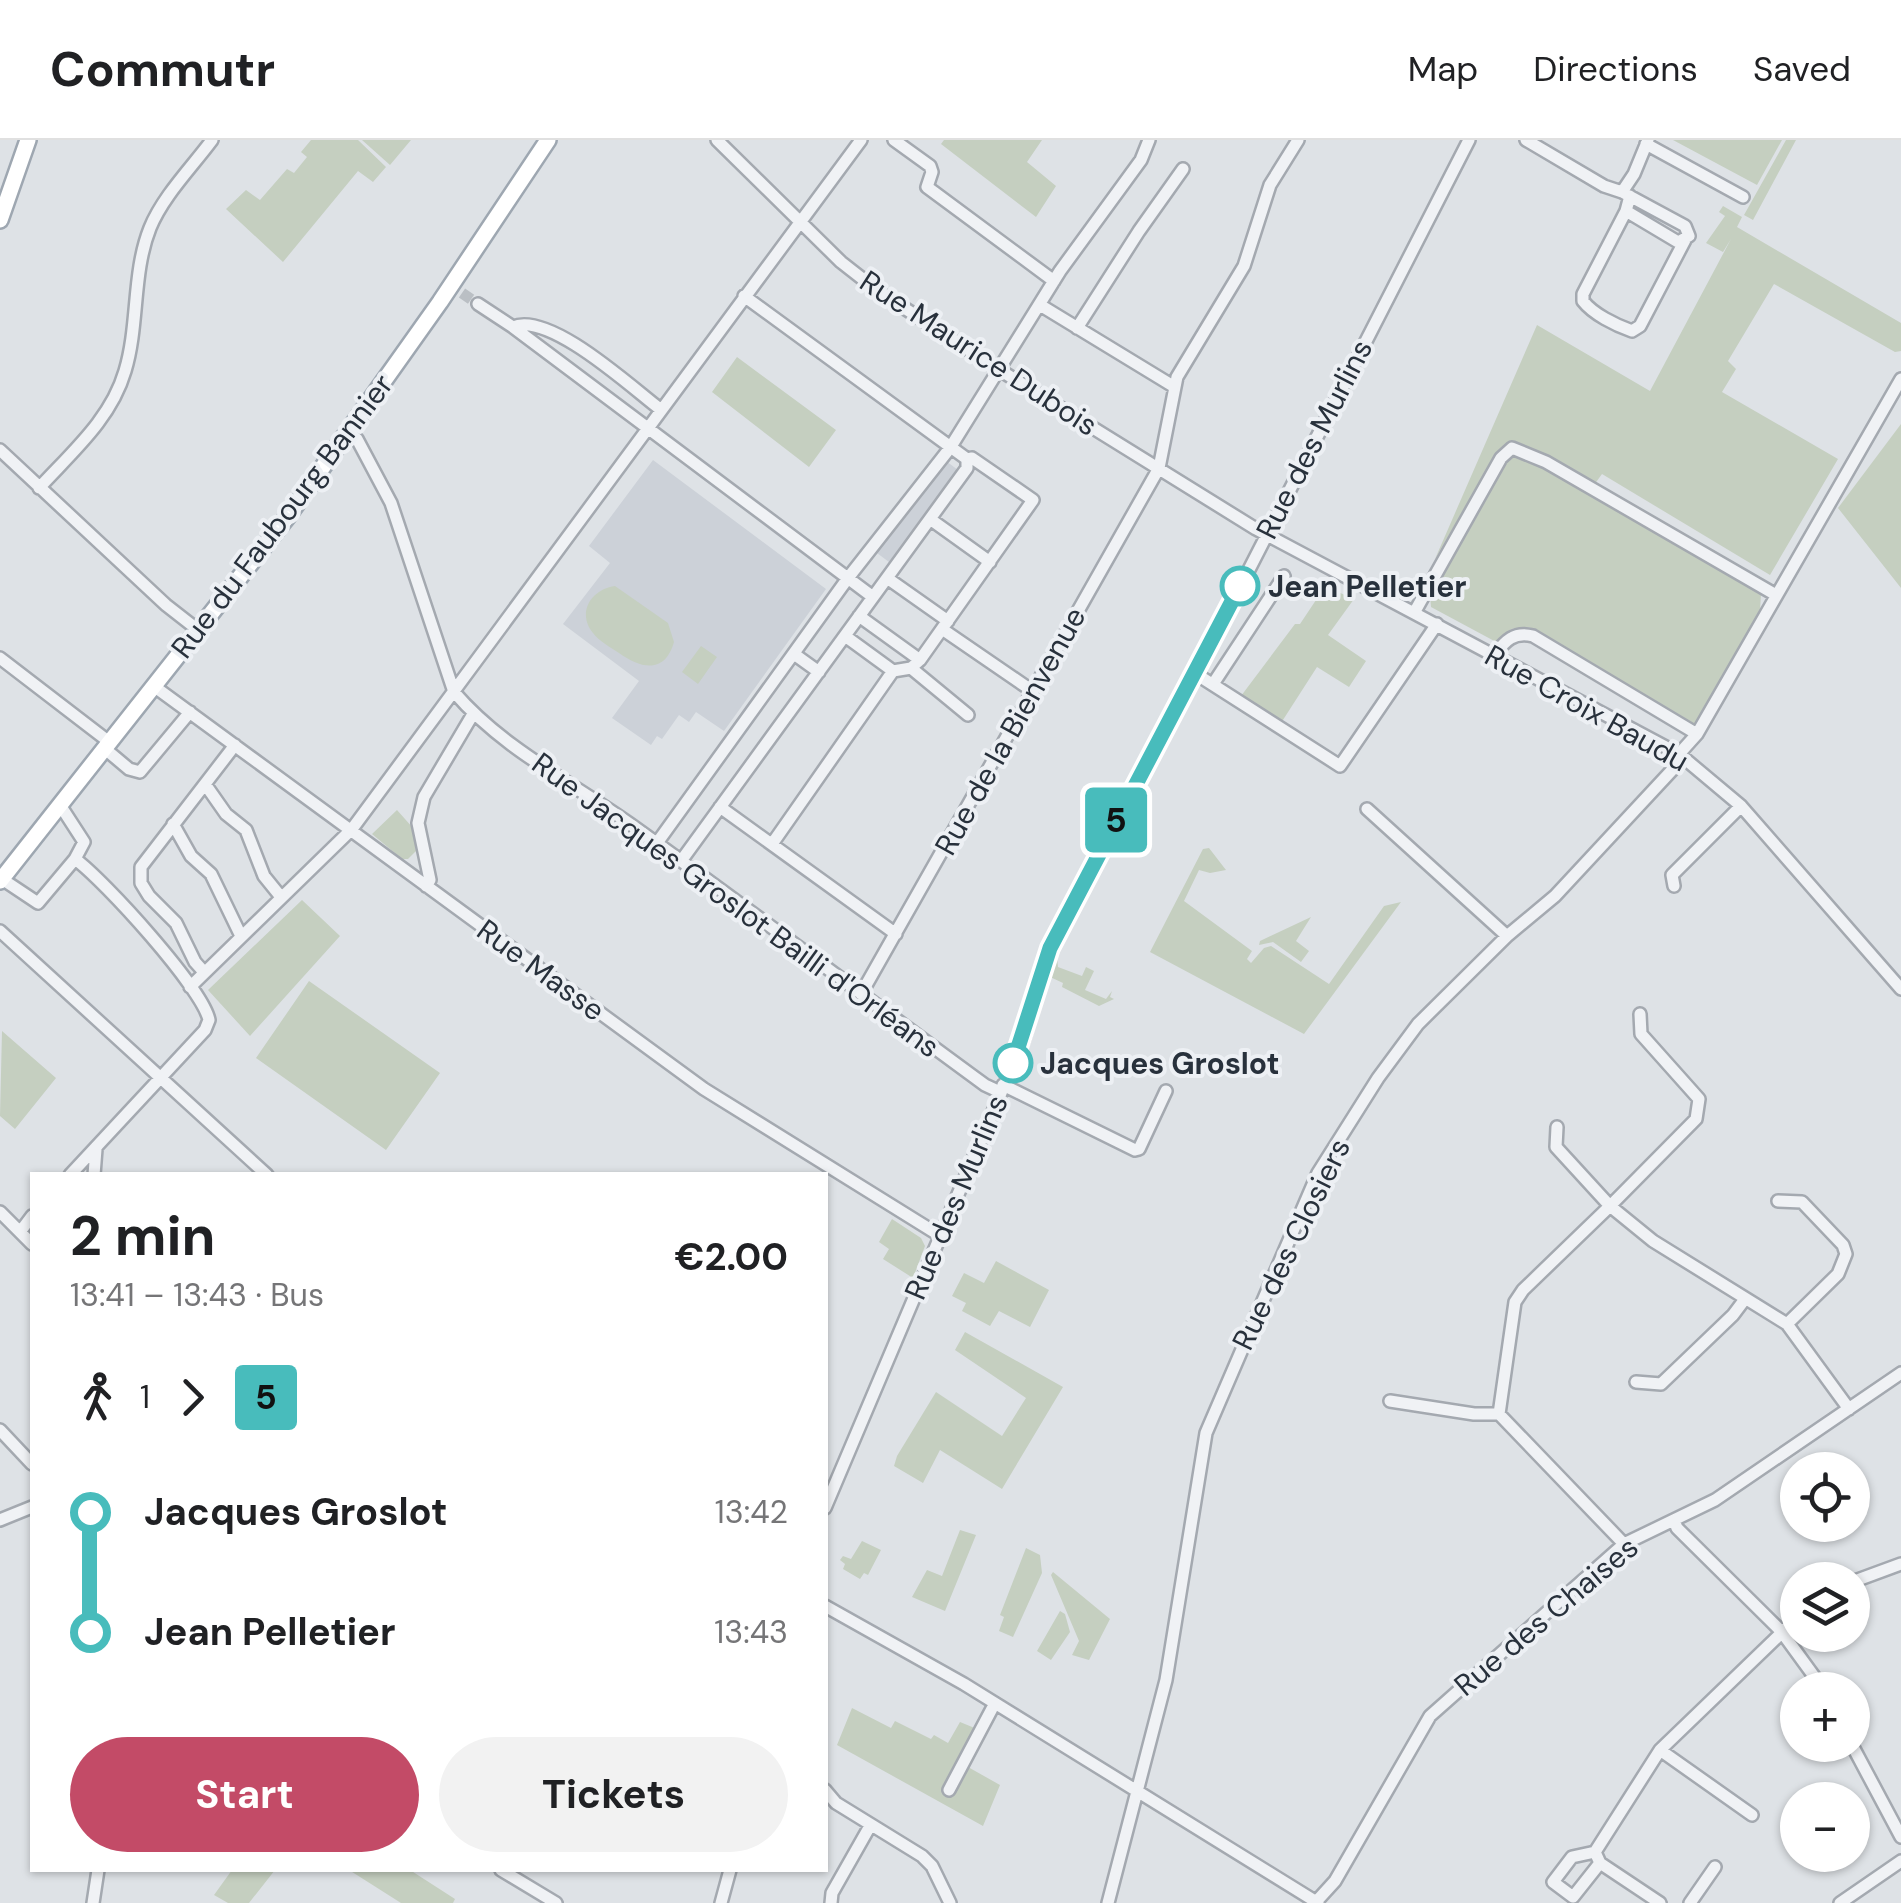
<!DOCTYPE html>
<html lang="en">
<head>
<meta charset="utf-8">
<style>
	:root { --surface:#fff; --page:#f2f2f2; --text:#202124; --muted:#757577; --line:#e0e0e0; --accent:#c34b67 }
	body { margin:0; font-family:"DM Sans",sans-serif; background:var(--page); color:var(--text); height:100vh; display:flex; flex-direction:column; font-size:38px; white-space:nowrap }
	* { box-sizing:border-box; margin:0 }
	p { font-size:32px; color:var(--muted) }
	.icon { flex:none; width:55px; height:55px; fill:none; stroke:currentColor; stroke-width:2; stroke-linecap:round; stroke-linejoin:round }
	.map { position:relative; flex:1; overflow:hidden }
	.drawer { position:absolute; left:30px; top:1032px; width:798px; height:700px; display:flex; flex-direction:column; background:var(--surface); border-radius:0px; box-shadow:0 2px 8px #0004 }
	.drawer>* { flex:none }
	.badge { padding:0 20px; border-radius:8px; font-size:35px; line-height:65px }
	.fabs { position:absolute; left:1780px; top:1312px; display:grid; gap:20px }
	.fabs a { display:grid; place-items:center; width:90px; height:90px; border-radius:50%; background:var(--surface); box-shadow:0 2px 8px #0004; font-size:50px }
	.map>.badge { position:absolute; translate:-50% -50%; box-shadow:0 0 0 5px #fff }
	.legs { display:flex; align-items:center; gap:15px; height:110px; padding:0 40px; font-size:32px }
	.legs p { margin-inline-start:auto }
	.overview { display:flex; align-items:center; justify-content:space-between; height:170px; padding:0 40px }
	h1 { font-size:55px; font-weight:700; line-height:75px }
	.primary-button { display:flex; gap:20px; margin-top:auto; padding:20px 40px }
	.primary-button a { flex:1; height:115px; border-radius:60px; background:var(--accent); color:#fff; font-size:40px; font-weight:700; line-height:115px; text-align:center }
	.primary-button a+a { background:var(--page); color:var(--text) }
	ul { padding:0 40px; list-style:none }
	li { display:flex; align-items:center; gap:35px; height:120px; font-size:38px }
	li i { display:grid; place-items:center; width:15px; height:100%; margin:0 12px; background:currentColor }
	li i::after { content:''; width:25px; height:25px; margin:-12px; border:8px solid; border-radius:50%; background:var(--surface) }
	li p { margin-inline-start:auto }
	li:first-child i { background:linear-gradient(#0000 50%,currentColor 0) }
	li:last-child i { background:linear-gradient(currentColor 50%,#0000 0) }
	header { display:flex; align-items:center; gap:60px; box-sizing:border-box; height:140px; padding:0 50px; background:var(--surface); border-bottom:2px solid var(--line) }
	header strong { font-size:48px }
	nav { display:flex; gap:55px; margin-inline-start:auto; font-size:35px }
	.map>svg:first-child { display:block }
	.built { fill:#ccd1d8 }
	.green { fill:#c5cfc0 }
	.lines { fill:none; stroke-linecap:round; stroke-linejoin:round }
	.minor-tunnel { stroke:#babfc4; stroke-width:11; stroke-dasharray:11 5.5; stroke-linecap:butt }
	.minor-casing { stroke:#a4a9b0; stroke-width:16 }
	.major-casing { stroke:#9ea7b1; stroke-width:20 }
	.minor { stroke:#f0f2f5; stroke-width:11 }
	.major { stroke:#fff; stroke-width:15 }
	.line-1-casing { stroke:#fff; stroke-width:22 }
	.line-1 { stroke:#48bcbc; stroke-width:15 }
	.stop-1-dot { fill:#fff; stroke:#48bcbc; stroke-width:5 }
	.labels { text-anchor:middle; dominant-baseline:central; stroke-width:8; stroke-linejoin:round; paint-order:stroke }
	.street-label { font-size:30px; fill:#28313c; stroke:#edf0f4 }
	.stop-label { font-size:30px; font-weight:bold; fill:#28313c; stroke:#edf0f4; text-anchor:start }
</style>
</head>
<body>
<header>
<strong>Commutr</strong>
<nav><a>Map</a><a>Directions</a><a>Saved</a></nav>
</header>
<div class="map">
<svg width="1901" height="1763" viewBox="0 0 1901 1763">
	<rect width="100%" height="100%" fill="#dee2e6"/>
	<path class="built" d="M653 320 826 449 724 591 696 572 689 582 679 575 662 599 657 596 651 605 612 578 639 541 563 484 610 423 589 406Z
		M946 321 958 330 889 422 877 413Z"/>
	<path class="green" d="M311 0H358L386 27 373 42 358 31 283 122 226 69 246 50 260 60 287 29 294 33 307 17 301 12Z
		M362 0H411L390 25Z
		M944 0H1042L1027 22 1056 46 1036 77 941 4Z
		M1673 0H1782L1757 45Z
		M1786 0H1796L1753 80 1744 75Z
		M1723 66 1742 77 1737 87 1901 183V211L1895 212 1774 144 1728 221 1736 229 1722 252 1838 319 1770 435 1602 334 1594 345 1524 305H1505L1487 329 1435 419 1537 185 1650 251 1731 99 1723 112 1706 103 1725 76 1719 72Z
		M737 217 836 290 809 327 712 252Z
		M1901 284V448L1838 368Z
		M1519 314 1761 454 1760 470 1693 588 1529 487 1511 489 1498 503 1431 467 1430 455 1504 323 1508 318Z
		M615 446 668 483 674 502C665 534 641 529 619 513 610 507 599 501 593 493 576 472 592 449 615 446Z
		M1329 448 1354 459 1328 495 1366 521 1349 547 1317 527 1281 583 1241 556 1295 484H1300L1322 451Z
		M701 506 717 517 698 544 682 532Z
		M397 670 413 688 416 711 408 719H402L372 694Z
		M1209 708 1226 730 1210 733 1199 730 1184 761 1252 811 1247 819 1251 823 1264 808 1271 806 1329 844 1384 766 1401 762 1304 894 1150 812 1203 709Z
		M302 760 340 796 250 896 208 850Z
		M1311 777 1296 801 1309 811 1301 822 1273 802 1259 805 1260 801Z
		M1057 817 1058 827 1082 836 1086 827 1094 831 1085 850 1106 859 1112 851 1110 857 1114 859 1099 866 1062 847 1063 843 1048 836Z
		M309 841 440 933 386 1010 256 918Z
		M2 891 56 938 15 989 0 976Z
		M892 1079 921 1098 925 1106 913 1138 883 1119 889 1109 879 1102Z
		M996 1121 1049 1150 1030 1187 999 1171 990 1186 962 1171 966 1163 952 1156 964 1133 984 1143Z
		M965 1192 1063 1247 1002 1349 940 1310 923 1343 894 1326 897 1316 936 1252 1002 1296 1026 1258 955 1210Z
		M960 1390 976 1395 945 1471 912 1457 927 1430 942 1436Z
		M862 1401 881 1410 868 1435 864 1433 860 1439 843 1429 845 1424 840 1420 843 1416 851 1419Z
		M1026 1408 1040 1415 1042 1433 1013 1497 999 1491 1004 1477 1000 1475Z
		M1053 1432 1110 1479 1089 1520 1072 1515 1079 1501 1051 1435Z
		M1060 1471 1065 1474 1070 1492 1051 1520 1037 1511Z
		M852 1568 891 1588 895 1581 931 1599 934 1595 948 1603 960 1582 977 1589 979 1601 968 1627 1000 1645 983 1686 837 1605Z
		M232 1730H275L249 1763H228L214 1755Z
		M349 1730H410L455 1759 453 1763H401Z"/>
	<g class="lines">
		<path class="minor-tunnel" d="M462 153 478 164"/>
		<g class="minor-casing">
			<path id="minor" d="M717 0 841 122 878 151 998 229 1256 389 1679 614 1741 666 1901 849
				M894 0 930 26 932 32 927 47 1054 141
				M1526 0 1604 46 1622 52 1634 34 1648 0
				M1646 4 1743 57
				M1622 52 1685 86 1689 96 1678 102 1626 71 1630 56
				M1626 71 1583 154V161C1593 174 1615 185 1632 191L1640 186 1685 100
				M744 156 967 319 972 318 1033 360 920 520 911 528 893 531 772 704
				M478 164 513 187 873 457
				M1040 165 1173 246
				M513 187C549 171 631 247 660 269
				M1077 188 1139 91 1183 29
				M348 292 357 299 391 363 454 552C502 608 571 642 630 684 749 769 866 858 985 945L1000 952
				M0 310 166 465 198 490
				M39 348C72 312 111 279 125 231 139 185 132 133 150 88 163 56 192 27 212 0
				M930 379 990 422
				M887 438 948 481
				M1414 473 1501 318 1512 308 1546 322 1776 455
				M859 476 920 520
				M942 489 1031 550
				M845 496 893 531
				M794 514 819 532
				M1494 515C1505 501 1514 491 1533 496L1697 594
				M0 518 108 601
				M911 528 968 575
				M1193 532 1340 626 1437 484
				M1213 544 1284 436
				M155 547 704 949 939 1095
				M104 608 129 629 140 632 190 572
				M205 644 226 674 246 690 264 736 281 757
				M720 667 896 794
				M1367 669 1507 796
				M173 684 191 716 211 734 241 796
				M657 703 848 438 950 308 1060 131 1141 20 1149 0
				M681 721 967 328V319
				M2 739 38 763 75 719 84 702 60 665
				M426 746 430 740 418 683 424 657 473 574
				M1674 746 1672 735 1741 666
				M0 791 267 1035
				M204 832 195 822 176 783 149 756 141 743V727L235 605
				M190 847 352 689 861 0
				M861 854 1159 328 1177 237 1244 126 1270 45 1298 0
				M1003 945 1135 1010 1139 1009 1166 951
				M1557 987 1556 1007 1610 1066 1696 979 1699 959 1641 894 1640 874
				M70 1035 205 890 209 880C203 849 104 740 75 719
				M94 1035 96 1009
				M1778 1061 1802 1062 1843 1105 1846 1114 1838 1134 1787 1184
				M0 1072 32 1104
				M20 1092 32 1076
				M1636 1242 1661 1244 1733 1175 1745 1159
				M1390 1261 1474 1274H1499
				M0 1290 32 1324
				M825 1368 1023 901 1050 808 1234 459 1469 0
				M0 1380 32 1367
				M1674 1380 1677 1388 1781 1491 1824 1550
				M1624 1404 1499 1274 1515 1162 1523 1150 1610 1066 1653 1101 1787 1184 1849 1269
				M1852 1442 1901 1424
				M825 1466 964 1544 1318 1763
				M1852 1605 1901 1697
				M1660 1610 1752 1675
				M825 1650 836 1663 922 1716 932 1726 950 1763
				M949 1650 995 1563
				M1595 1712 1572 1717 1553 1742 1573 1757 1600 1723
				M1600 1723 1595 1712 1660 1610 1798 1477
				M1600 1723 1660 1763
				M501 1730 556 1763
				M93 1763 98 1730
				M721 1763 730 1730
				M831 1763 832 1753 870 1686
				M1108 1763 1166 1540 1206 1293 1318 1033 1378 938 1418 884 1507 796 1555 756 1674 628 1679 614 1697 594 1901 239
				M1315 1763 1335 1741 1430 1576 1624 1404 1715 1360 1901 1233
				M1690 1763 1715 1727
				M1840 1763 1901 1721"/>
		</g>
		<g class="major-casing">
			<path id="major" d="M0 80 28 0
				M0 741 288 376 440 162 548 0"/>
		</g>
		<use href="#minor" class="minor"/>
		<use href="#major" class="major"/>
	</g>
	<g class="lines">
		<g class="line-1-casing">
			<path id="line-1" d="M1013 923 1050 808 1240 446"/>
		</g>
		<use href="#line-1" class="line-1"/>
	</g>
	<g class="stop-1-dot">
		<circle cx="1240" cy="446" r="18"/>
		<circle cx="1013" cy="923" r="18"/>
	</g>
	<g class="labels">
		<g class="street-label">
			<text transform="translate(979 213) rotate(33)">Rue Maurice Dubois</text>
			<text transform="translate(1314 299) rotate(-63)">Rue des Murlins</text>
			<text transform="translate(282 376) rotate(-53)">Rue du Faubourg Bannier</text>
			<text transform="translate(1587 568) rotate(29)">Rue Croix Baudu</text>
			<text transform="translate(1010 591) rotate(-61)">Rue de la Bienvenue</text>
			<text transform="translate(736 765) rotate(36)">Rue Jacques Groslot Bailli d'Orléans</text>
			<text transform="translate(541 830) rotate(36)">Rue Masse</text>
			<text transform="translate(956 1057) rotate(-67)">Rue des Murlins</text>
			<text transform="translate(1291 1104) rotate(-64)">Rue des Closiers</text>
			<text transform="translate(1546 1476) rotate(-40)">Rue des Chaises</text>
		</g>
		<g class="stop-label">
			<text x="1268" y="446">Jean Pelletier</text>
			<text x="1040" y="923">Jacques Groslot</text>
		</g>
	</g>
</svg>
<div class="fabs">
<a><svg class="icon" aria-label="locate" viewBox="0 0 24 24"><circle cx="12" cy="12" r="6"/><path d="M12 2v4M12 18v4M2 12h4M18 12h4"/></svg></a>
<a><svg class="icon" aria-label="layers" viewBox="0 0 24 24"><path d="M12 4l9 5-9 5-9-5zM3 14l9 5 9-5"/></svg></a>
<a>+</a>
<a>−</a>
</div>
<b class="badge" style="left:1116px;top:680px;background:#48bcbc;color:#111">5</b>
<section class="drawer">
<div class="overview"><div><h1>2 min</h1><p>13:41 – 13:43 · Bus</p></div><b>€2.00</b></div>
<div class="legs"><svg class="icon" aria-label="walk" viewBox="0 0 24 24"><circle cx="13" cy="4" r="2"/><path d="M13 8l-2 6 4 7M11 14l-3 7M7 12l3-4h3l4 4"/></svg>1<svg class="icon" aria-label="forward" viewBox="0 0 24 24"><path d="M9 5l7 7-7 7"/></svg><b class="badge" style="background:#48bcbc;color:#111">5</b></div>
<ul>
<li><i style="color:#48bcbc"></i><b>Jacques Groslot</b><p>13:42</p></li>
<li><i style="color:#48bcbc"></i><b>Jean Pelletier</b><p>13:43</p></li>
</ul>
<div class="primary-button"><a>Start</a><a>Tickets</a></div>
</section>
</div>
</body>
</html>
